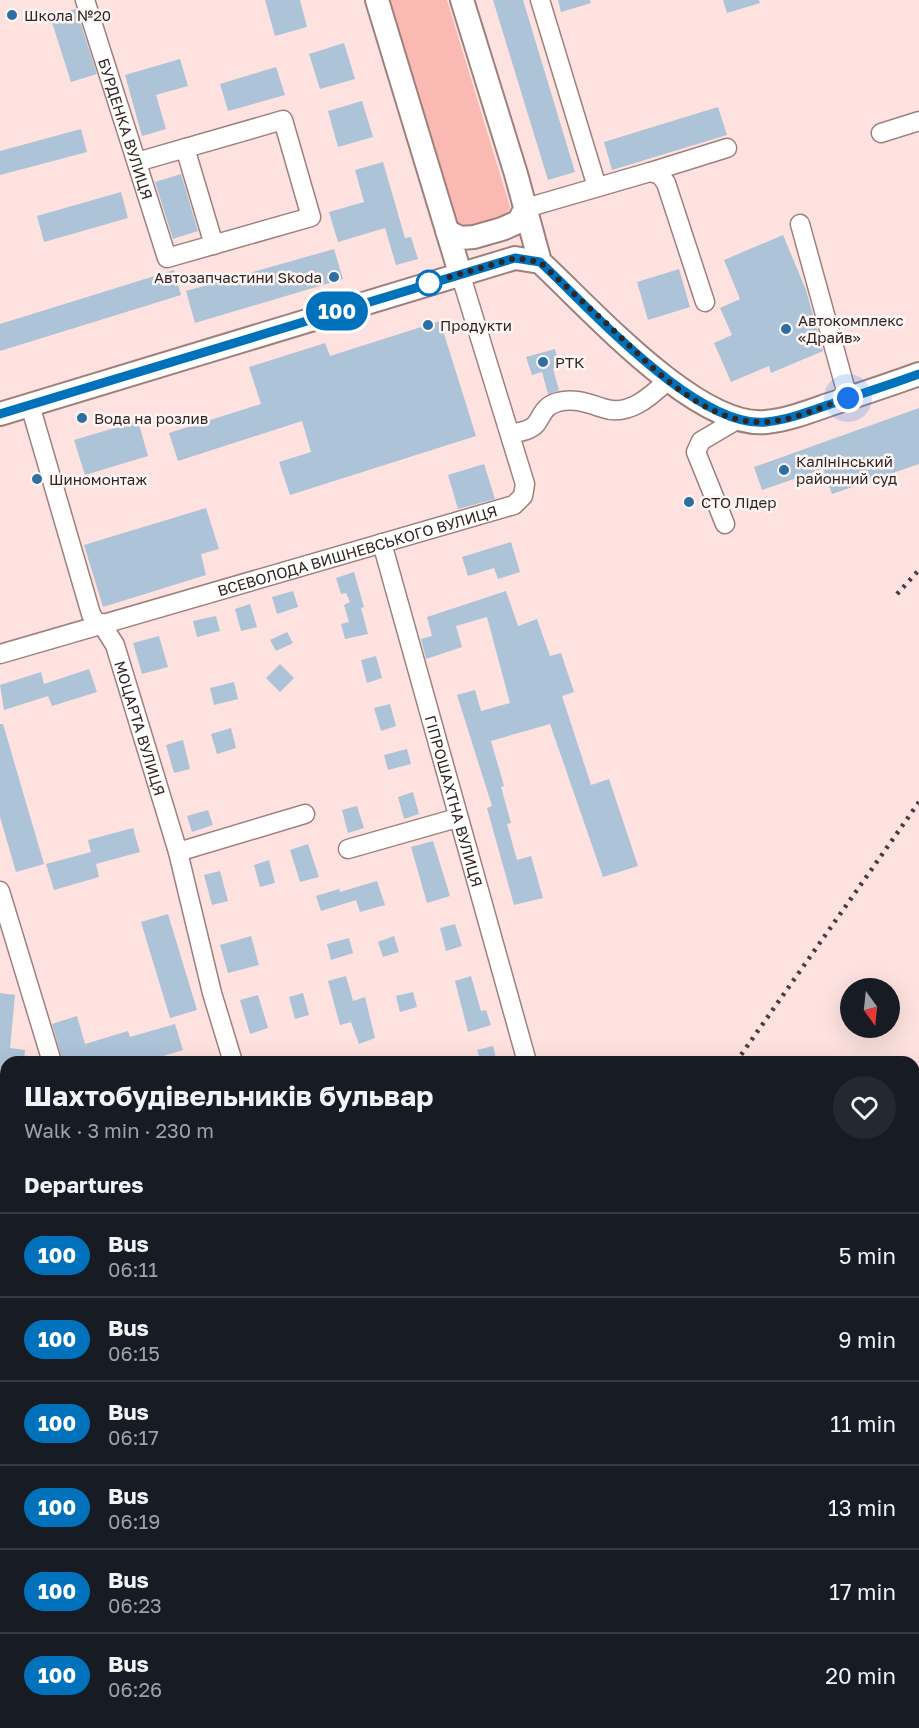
<!DOCTYPE html>
<html lang="en">
<head>
<meta charset="utf-8">
<style>
	:root { --surface:#171b24; --page:#242831; --text:#f1f3f6; --muted:#9ea1a6; --line:#363941 }
	body { margin:0; font-family:"Golos Text",sans-serif; background:var(--page); color:var(--text); height:100vh; display:flex; flex-direction:column; font-size:22px; white-space:nowrap }
	* { box-sizing:border-box; margin:0 }
	p { font-size:20px; color:var(--muted) }
	.icon { flex:none; width:33px; height:33px; fill:none; stroke:currentColor; stroke-width:2; stroke-linecap:round; stroke-linejoin:round }
	.map { position:relative; flex:1; overflow:hidden }
	.details { position:absolute; left:0px; top:1056px; width:920px; height:672px; display:flex; flex-direction:column; background:var(--surface); border-radius:18px 18px 0 0; box-shadow:0 6px 24px #0002 }
	.details>* { flex:none }
	.badge { padding:0 12px; border-radius:20px; font-size:21px; line-height:39px }
	.needle { width:39px; rotate:165deg }
	.controls { position:absolute; left:840px; top:978px; display:grid; gap:12px }
	.controls a { display:grid; place-items:center; width:60px; height:60px; border-radius:50%; background:var(--surface); box-shadow:0 6px 24px #0002; font-size:30px }
	.you { position:absolute; width:30px; height:30px; margin:-15px; border:4px solid #fff; border-radius:50%; background:#1a73e8; box-shadow:0 0 0 9px #1a73e833 }
	.map>.badge { position:absolute; translate:-50% -50%; box-shadow:0 0 0 3px #fff }
	h2 { padding:0 24px; font-size:22px; line-height:54px }
	.round { display:grid; place-items:center; flex:none; width:63px; height:63px; border-radius:32px; background:var(--page) }
	.summary { display:flex; align-items:center; justify-content:space-between; height:102px; padding:0 24px }
	h1 { font-size:28px; font-weight:700; line-height:45px }
	ul { padding:0; list-style:none }
	li { display:flex; align-items:center; gap:18px; height:84px; padding:0 24px; border-top:2px solid var(--line) }
	li div { flex:1 }
	li b { display:block; font-size:22px }
	li em { font-style:normal }
	li .badge { min-width:66px; font-weight:700; text-align:center }
	.map>svg:first-child { display:block }
	.green { fill:#fbb9b3 }
	.building { fill:#adc3d8 }
	.lines { fill:none; stroke-linecap:round; stroke-linejoin:round }
	.minor-casing { stroke:#9e807d; stroke-width:21 }
	.major-casing { stroke:#9e807d; stroke-width:26 }
	.minor { stroke:#fff; stroke-width:18 }
	.major { stroke:#fff; stroke-width:22 }
	.rail { stroke:#493c3a; stroke-width:4.5; stroke-dasharray:3 6; stroke-linecap:butt }
	.line-casing { stroke:#fff; stroke-width:14 }
	.line { stroke:#0072bc; stroke-width:9 }
	.walk { stroke:#322625; stroke-width:6; stroke-dasharray:0 10.8 }
	.poi-dot { fill:#2f6ea5; stroke:#fcf5f4; stroke-width:2 }
	.stop-dot { fill:#fff; stroke:#0072bc; stroke-width:3 }
	.labels { text-anchor:middle; dominant-baseline:central; stroke-width:5; stroke-linejoin:round; paint-order:stroke }
	.poi-label { font-size:15px; fill:#322625; stroke:#fcf5f4; text-anchor:start }
	.street-label { font-size:15px; fill:#322625; stroke:#fcf5f4 }
</style>
</head>
<body>
<div class="map">
<svg width="919" height="1728" viewBox="0 0 919 1728">
	<rect width="100%" height="100%" fill="#fde2df"/>
	<path class="green" d="M388 0H447L510 207C506 223 476 230 461 227L456 221Z"/>
	<path class="building" d="M265 0H300L307 27 275 36Z
		M493 0H523L575 172 548 180Z
		M558 0H590L591 3 561 12Z
		M723 0H759L760 3 727 13Z
		M76 9 97 74 71 82 50 16Z
		M344 43 355 79 320 89 309 54Z
		M180 59 188 86 156 95 166 129 142 136 125 75Z
		M276 67 285 95 228 111 220 84Z
		M362 101 373 137 338 147 328 111Z
		M718 107 727 135 612 170 604 142Z
		M81 129 87 152 0 175V151Z
		M383 162 405 238 411 237 418 259 396 265 385 228 338 242 329 212 364 202 355 170Z
		M181 174 198 231 173 239 155 182Z
		M121 192 128 218 44 242 37 216Z
		M783 235 806 290 823 351 771 373 769 366 731 382 714 343 732 335 720 308 740 299 724 260Z
		M334 249 343 279 195 323 186 291Z
		M679 269 690 307 648 320 637 282Z
		M174 270 181 295 0 351V324Z
		M440 321 476 436 290 495 279 462 311 452 302 421 178 461 169 433 261 404 249 367 325 343 330 356Z
		M555 349 560 367 553 369 559 390 548 394 542 372 532 375 526 357Z
		M919 408V464L832 494 823 469 762 490 754 467Z
		M138 421 148 456 85 475 74 440Z
		M484 464 495 499 458 509 448 475Z
		M206 508 219 549 201 554 206 575 103 607 84 545Z
		M511 542 520 572 498 579 494 568 468 576 462 557Z
		M354 572 364 607 361 608 368 634 345 639 341 624 349 622 344 605 350 602 346 593 341 594 336 578Z
		M293 591 298 607 277 614 272 597Z
		M506 591 518 626 537 619 550 656 561 653 574 692 562 696 591 785 609 779 638 866 603 877 550 724 491 741 504 786 501 787 511 823 507 824 517 860 531 856 543 898 514 905 487 808 492 806 457 695 475 690 481 711 510 703 487 617 456 626 462 647 426 659 421 639 432 636 427 617Z
		M250 604 257 627 241 631 235 609Z
		M216 616 220 631 197 637 193 621Z
		M287 632 293 643 276 651 270 640Z
		M159 636 168 667 142 674 133 643Z
		M376 656 382 678 367 683 361 660Z
		M280 664 294 678 280 692 266 678Z
		M89 669 97 692 52 706 48 696 4 710 0 685 41 672 44 684Z
		M234 682 238 699 214 705 210 688Z
		M390 704 396 726 381 731 374 708Z
		M0 724H3L44 864 16 872 0 817Z
		M231 728 236 748 217 754 211 734Z
		M183 740 190 769 174 773 166 745Z
		M407 749 411 764 388 770 384 755Z
		M413 792 419 814 404 819 398 797Z
		M357 806 364 828 348 833 342 810Z
		M208 810 213 825 192 832 187 816Z
		M133 828 140 852 96 864 99 877 54 890 46 864 91 852 88 840Z
		M433 841 450 896 427 903 411 847Z
		M308 844 319 877 300 882 290 850Z
		M269 860 275 883 260 887 254 865Z
		M220 871 228 901 212 905 204 875Z
		M377 881 385 905 360 912 356 900 321 911 316 896 339 889 340 892Z
		M168 914 197 1010 170 1018 141 922Z
		M455 924 462 946 446 951 440 928Z
		M251 936 259 965 228 973 220 945Z
		M394 936 399 952 383 957 378 942Z
		M349 938 353 953 331 960 327 944Z
		M346 976 353 1001 365 997 375 1038 359 1044 351 1022 340 1025 328 981Z
		M471 976 481 1011 486 1010 491 1025 468 1032 455 981Z
		M413 992 417 1007 400 1012 396 996Z
		M0 993 15 995 10 1048 25 1050 24 1062H6V1068H0Z
		M303 993 309 1015 295 1019 289 997Z
		M258 995 268 1028 250 1034 240 1000Z
		M77 1016 85 1044 128 1031 130 1037 175 1024 183 1050 144 1062H137L135 1056 115 1062H63L52 1024Z
		M493 1046 497 1062H481L477 1050Z"/>
	<g class="lines">
		<g class="minor-casing">
			<g id="minor">
				<path id="s1" d="M85 0 167 258 311 217 283 120 137 162"/>
				<path d="M540 0 597 187"/>
				<path d="M881 133 919 121"/>
				<path d="M185 148 214 245"/>
				<path d="M650 172 727 148"/>
				<path d="M526 208 650 172 660 175 666 183 705 302"/>
				<path d="M800 224 848 398"/>
				<path id="s2" d="M30 405 91 614 95 621 101 623 115 645 178 852 212 993 233 1062"/>
				<path d="M510 434C519 432 530 431 536 424 543 414 544 406 558 402 575 398 587 403 603 408 628 417 650 397 667 381"/>
				<path d="M725 524 696 452 701 441 735 421"/>
				<path id="s3" d="M382 543 527 1062"/>
				<path id="s4" d="M0 654 514 505 523 496 525 484 460 273"/>
				<path d="M348 849 457 818"/>
				<path d="M178 852 305 814"/>
				<path d="M0 891 52 1062"/>
				<path d="M0 1180 6 1200"/>
				<path d="M0 1250 6 1248"/>
				<path d="M0 1558 6 1556"/>
				<path d="M355 1722 356 1728"/>
				<path d="M499 1722 501 1728"/>
				<path d="M873 1722 876 1728"/>
				<path d="M662 1728 664 1722"/>
			</g>
		</g>
		<g class="major-casing">
			<path id="major" d="M377 0 460 273
				M462 0 516 174 540 262
				M447 231 460 238 474 237 502 229 518 222 526 208
				M0 414 515 258 540 262C590 308 697 429 766 422 787 420 808 412 828 405 858 395 889 385 919 374"/>
		</g>
		<use href="#minor" class="minor"/>
		<use href="#major" class="major"/>
		<path class="rail" d="M897 594 919 570
			M736 1062 919 802
			M293 1728 295 1722"/>
	</g>
	<g class="lines">
		<g class="line-casing">
			<path id="line" d="M0 414 515 258 540 262C590 308 697 429 766 422 787 420 808 412 828 405 858 395 889 385 919 374"/>
		</g>
		<use href="#line" class="line"/>
		<path class="walk" d="M429 283 515 258 540 262C562 283 584 303 607 324 648 363 703 425 765 422 792 421 821 407 848 398"/>
	</g>
	<g class="poi-dot">
		<circle cx="12" cy="15" r="6"/>
		<circle cx="334" cy="277" r="6"/>
		<circle cx="428" cy="325" r="6"/>
		<circle cx="786" cy="329" r="6"/>
		<circle cx="543" cy="362" r="6"/>
		<circle cx="82" cy="418" r="6"/>
		<circle cx="784" cy="470" r="6"/>
		<circle cx="37" cy="479" r="6"/>
		<circle cx="689" cy="502" r="6"/>
	</g>
	<circle class="stop-dot" cx="429" cy="283" r="12"/>
	<g class="labels">
		<g class="poi-label">
			<text x="24" y="15">Школа №20</text>
			<text x="322" y="277" text-anchor="end">Автозапчастини Skoda</text>
			<text x="798" y="320">Автокомплекс<tspan x="798" dy="17">«Драйв»</tspan></text>
			<text x="440" y="325">Продукти</text>
			<text x="555" y="362">РТК</text>
			<text x="94" y="418">Вода на розлив</text>
			<text x="796" y="461">Калінінський<tspan x="796" dy="17">районний суд</tspan></text>
			<text x="49" y="479">Шиномонтаж</text>
			<text x="701" y="502">СТО Лідер</text>
		</g>
		<g class="street-label">
			<text stroke="none"><textPath href="#s1" startOffset="135">БУРДЕНКА ВУЛИЦЯ</textPath></text>
			<text stroke="none"><textPath href="#s4" startOffset="372">ВСЕВОЛОДА ВИШНЕВСЬКОГО ВУЛИЦЯ</textPath></text>
			<text stroke="none"><textPath href="#s2" startOffset="345">МОЦАРТА ВУЛИЦЯ</textPath></text>
			<text stroke="none"><textPath href="#s3" startOffset="268">ГІПРОШАХТНА ВУЛИЦЯ</textPath></text>
		</g>
	</g>
</svg>
<div class="controls">
<a><svg class="needle" viewBox="-14 -14 28 28"><path d="M0-13l5 13h-10z" fill="#e53935"/><path d="M0 13l5-13h-10z" fill="#9ea1a6"/></svg></a>
</div>
<div class="you" style="left:848px;top:398px"></div>
<b class="badge" style="left:337px;top:311px;background:#0072bc;color:#fff">100</b>
<section class="details">
<div class="summary"><div><h1>Шахтобудівельників бульвар</h1><p>Walk · 3 min · 230 m</p></div><a class="round"><svg class="icon" aria-label="heart" viewBox="0 0 24 24"><path d="M12 20l-8-8c-3-5 5-10 8-4 3-6 11-1 8 4z"/></svg></a></div>
<h2>Departures</h2>
<ul>
<li><span class="badge" style="background:#0072bc;color:#fff">100</span><div><b>Bus</b><p>06:11</p></div><em>5 min</em></li>
<li><span class="badge" style="background:#0072bc;color:#fff">100</span><div><b>Bus</b><p>06:15</p></div><em>9 min</em></li>
<li><span class="badge" style="background:#0072bc;color:#fff">100</span><div><b>Bus</b><p>06:17</p></div><em>11 min</em></li>
<li><span class="badge" style="background:#0072bc;color:#fff">100</span><div><b>Bus</b><p>06:19</p></div><em>13 min</em></li>
<li><span class="badge" style="background:#0072bc;color:#fff">100</span><div><b>Bus</b><p>06:23</p></div><em>17 min</em></li>
<li><span class="badge" style="background:#0072bc;color:#fff">100</span><div><b>Bus</b><p>06:26</p></div><em>20 min</em></li>
</ul>
</section>
</div>
</body>
</html>
